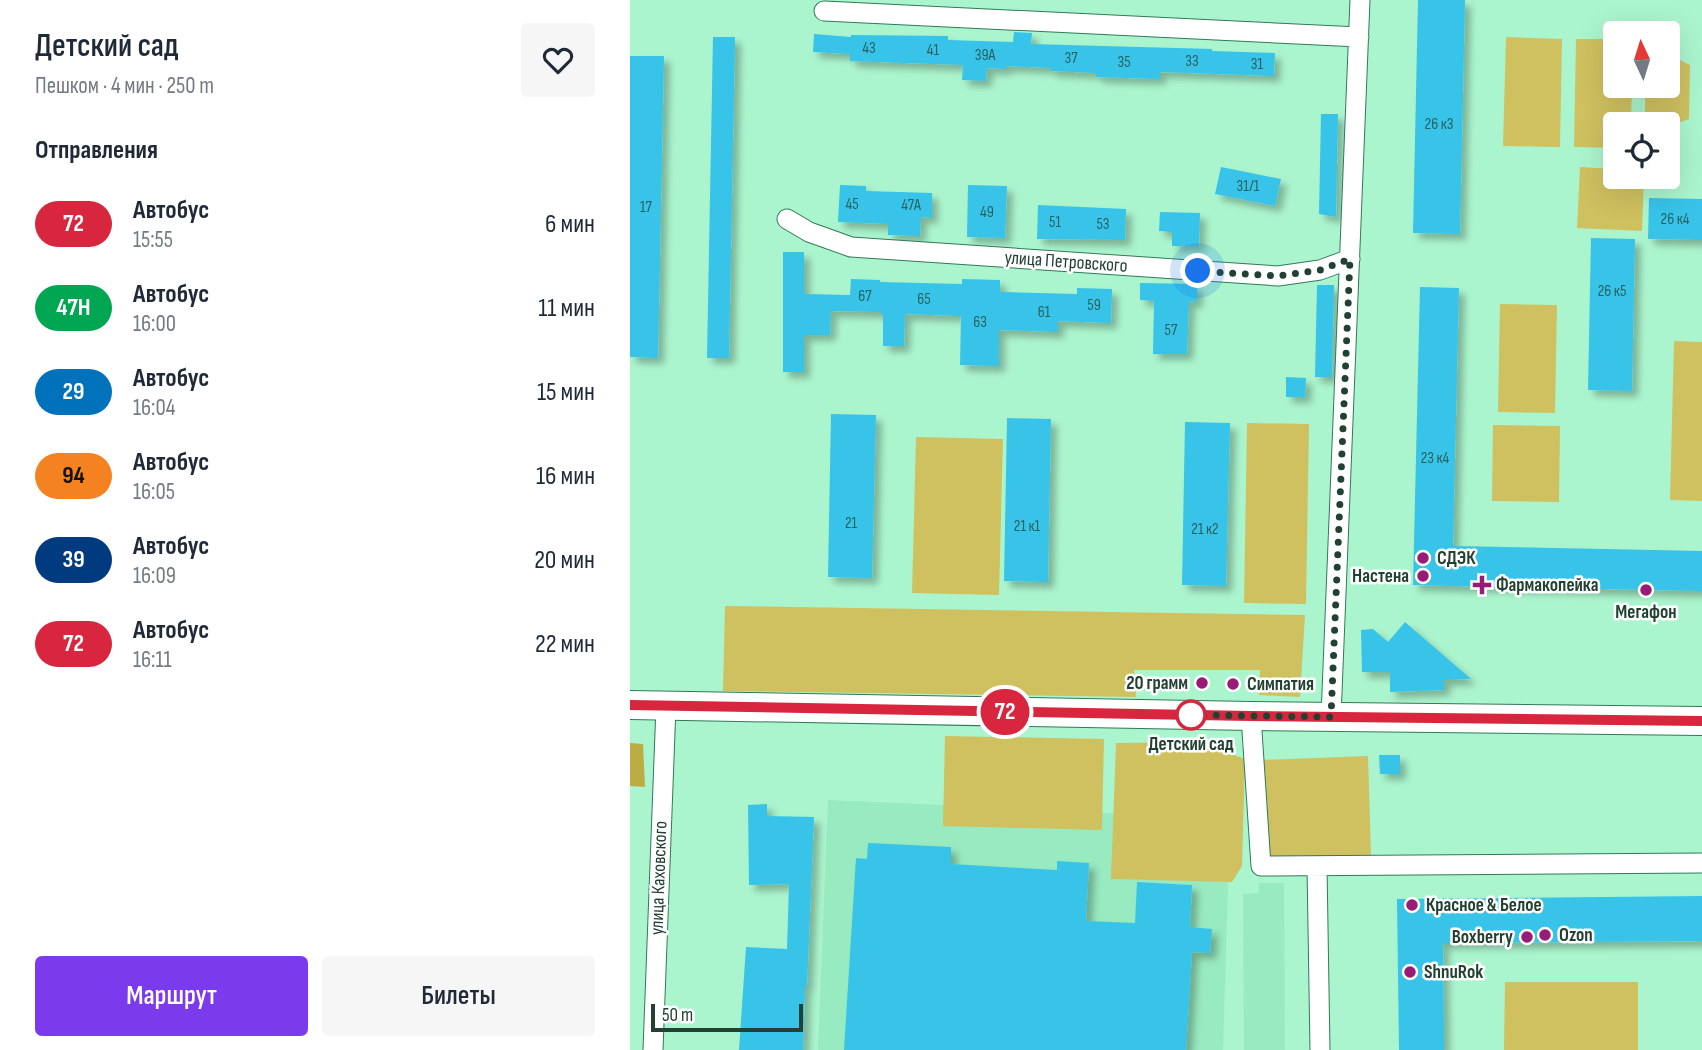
<!DOCTYPE html>
<html lang="ru">
<head>
<meta charset="utf-8">
<style>
	:root { --surface:#fff; --page:#f6f6f7; --text:#1f2937; --muted:#747a83; --accent:#7c3aed }
	body { margin:0; font-family:"Sofia Sans Condensed",sans-serif; background:var(--page); color:var(--text); height:100vh; display:flex; flex-direction:column; font-size:26px; white-space:nowrap }
	* { box-sizing:border-box; margin:0 }
	p { font-size:23px; color:var(--muted) }
	.icon { flex:none; width:38px; height:38px; fill:none; stroke:currentColor; stroke-width:2; stroke-linecap:round; stroke-linejoin:round }
	.map { position:relative; flex:1; overflow:hidden }
	.side { display:flex; flex-direction:column; background:var(--surface); width:630px }
	.side>* { flex:none }
	.badge { padding:0 14px; border-radius:23px; font-size:24px; line-height:46px }
	.needle { width:46px; rotate:356deg }
	.tools { position:absolute; left:973px; top:21px; display:grid; gap:14px }
	.tools a { display:grid; place-items:center; width:77px; height:77px; border-radius:7px; background:var(--surface); box-shadow:0 7px 28px #0002; font-size:35px }
	.scale { position:absolute; left:21px; bottom:18px; width:152px; box-sizing:border-box; padding-left:7px; border:4px solid #234132; border-top:0; font-size:19px; line-height:24px; white-space:nowrap; color:#234132; -webkit-text-stroke:5px #fff; paint-order:stroke }
	.you { position:absolute; width:35px; height:35px; margin:-18px; border:5px solid #fff; border-radius:50%; background:#1a73e8; box-shadow:0 0 0 10px #1a73e833 }
	.map>.badge { position:absolute; translate:-50% -50%; box-shadow:0 0 0 4px #fff }
	h2 { padding:0 35px; font-size:26px; line-height:63px }
	.round { display:grid; place-items:center; flex:none; width:74px; height:74px; border-radius:7px; background:var(--page) }
	.summary { display:flex; align-items:center; justify-content:space-between; height:119px; padding:0 35px }
	h1 { font-size:33px; font-weight:600; line-height:52px }
	.button { display:flex; gap:14px; margin-top:auto; padding:14px 35px }
	.button a { flex:1; height:80px; border-radius:7px; background:var(--accent); color:#fff; font-size:28px; font-weight:600; line-height:80px; text-align:center }
	.button a+a { background:var(--page); color:var(--text) }
	ul { padding:0; list-style:none }
	li { display:flex; align-items:center; gap:21px; height:84px; padding:0 35px }
	li div { flex:1 }
	li b { display:block; font-size:26px }
	li em { font-style:normal }
	li .badge { min-width:77px; font-weight:700; text-align:center }
	main { display:flex; flex:1; min-height:0 }
	.map>svg:first-child { display:block }
	.built { fill:#98eac0 }
	.green { fill:#cfc160 }
	.forest { fill:#bbac43 }
	.building { fill:#39c3e9; filter:url(#shadow) }
	.lines { fill:none; stroke-linecap:round; stroke-linejoin:round }
	.street-casing { stroke:#307a58; stroke-width:21 }
	.secondary-casing { stroke:#307a58; stroke-width:30 }
	.street { stroke:#fff; stroke-width:19 }
	.secondary { stroke:#fff; stroke-width:28 }
	.line-casing { stroke:#fff; stroke-width:16 }
	.line { stroke:#d7263d; stroke-width:10 }
	.walk { stroke:#234132; stroke-width:7; stroke-dasharray:0 12.6 }
	.poi-dot { fill:#961c77; stroke:#fff; stroke-width:2.5 }
	.stop-dot { fill:#fff; stroke:#d7263d; stroke-width:3.5 }
	.labels { text-anchor:middle; dominant-baseline:central; stroke-width:5; stroke-linejoin:round; paint-order:stroke }
	.number-label { font-size:16px; fill:#286260 }
	.street-label { font-size:19px; fill:#234132; stroke:#fff }
	.poi-label { font-size:19px; font-weight:bold; fill:#234132; stroke:#fff; text-anchor:start }
	.stop-label { font-size:19px; font-weight:bold; fill:#234132; stroke:#fff }
</style>
</head>
<body>
<main>
<section class="side">
<div class="summary"><div><h1>Детский сад</h1><p>Пешком · 4 мин · 250 m</p></div><a class="round"><svg class="icon" aria-label="heart" viewBox="0 0 24 24"><path d="M12 20l-8-8c-3-5 5-10 8-4 3-6 11-1 8 4z"/></svg></a></div>
<h2>Отправления</h2>
<ul>
<li><span class="badge" style="background:#d7263d;color:#fff">72</span><div><b>Автобус</b><p>15:55</p></div><em>6 мин</em></li>
<li><span class="badge" style="background:#00a651;color:#fff">47Н</span><div><b>Автобус</b><p>16:00</p></div><em>11 мин</em></li>
<li><span class="badge" style="background:#0072bc;color:#fff">29</span><div><b>Автобус</b><p>16:04</p></div><em>15 мин</em></li>
<li><span class="badge" style="background:#f58220;color:#111">94</span><div><b>Автобус</b><p>16:05</p></div><em>16 мин</em></li>
<li><span class="badge" style="background:#003b80;color:#fff">39</span><div><b>Автобус</b><p>16:09</p></div><em>20 мин</em></li>
<li><span class="badge" style="background:#d7263d;color:#fff">72</span><div><b>Автобус</b><p>16:11</p></div><em>22 мин</em></li>
</ul>
<div class="button"><a>Маршрут</a><a>Билеты</a></div>
</section>
<div class="map">
<svg width="1072" height="1050" viewBox="0 0 1072 1050">
	<defs>
		<filter id="shadow"><feDropShadow dx="6" dy="6" stdDeviation="3.5" flood-color="#0004"/></filter>
	</defs>
	<rect width="100%" height="100%" fill="#abf5ce"/>
	<path class="built" d="M198 800 426 810 600 820 593 1050H188Z
		M629 883H654L655 1050H614L613 894 629 893Z"/>
	<path class="green" d="M876 37 932 39 930 147 873 146Z
		M946 39H985V86H1002L1001 124H985V148L944 147Z
		M1038 57 1046 58 1060 65 1059 119C1044 126 1030 125 1015 118V86H1038Z
		M950 167 985 169V177H1014L1012 231 947 228Z
		M870 304 927 305 925 413 868 412Z
		M1044 341 1072 342V501L1040 500Z
		M617 423 679 424 676 604 614 603Z
		M863 425 930 426 929 502 862 501Z
		M286 437 373 439 369 595 282 593Z
		M95 606 675 615 670 697 629 695 630 670H504L506 697 93 691Z
		M315 736 474 739 472 830 313 826Z
		M568 742 615 759 612 866 602 882 481 879 486 743Z
		M738 756 741 855 633 858 630 760Z
		M875 982H1008V1050H874Z"/>
	<path class="forest" d="M0 743 13 744 15 787 0 786Z"/>
	<path class="building" d="M788 0H835L830 234 783 233Z
		M384 32 402 33 401 44 582 49V51L645 53 644 76 530 72V79L466 77V73L421 71V68L376 66V69L357 68 356 81 332 80 333 65 220 61V54L183 52 184 34 221 37V35L318 36V40L383 42Z
		M83 37H105L99 358H77Z
		M0 56H34L28 358 0 357Z
		M691 114H708L706 217 689 214Z
		M591 167 651 179 645 206 585 194Z
		M210 185 236 186V191L302 193V218L291 217 290 236 258 235V224L208 222Z
		M338 185 377 186 375 238 337 237Z
		M1019 198 1072 199V240L1018 239Z
		M408 205 496 209 495 240 407 239Z
		M530 212 570 213 569 246H542V232L529 231Z
		M961 238 1005 239 1002 391 958 390Z
		M153 252H174V294L220 295 221 279 250 280V282L332 284V279L370 280V292L447 294V288L482 289 481 323 428 321V332L369 330V366L330 365 331 316 275 314 274 346H253V314H251V312L201 311 200 335H174V372H153Z
		M510 283 567 284V302L559 301 557 354H523L524 301 510 300Z
		M687 285H704L702 377H685Z
		M790 287 829 288 823 546 1072 551V591L783 585Z
		M656 377 676 378 675 397H656Z
		M201 414 246 415 242 578 198 577Z
		M377 418 421 419 418 582 374 581Z
		M555 422 600 423 596 586 552 585Z
		M775 622 841 679 814 680V690L760 692V672H732L731 630 743 629 758 642Z
		M749 755H770V774H750Z
		M137 804V816L184 817 177 986H175L173 1050H109L116 947 157 949 159 884 119 885 118 805Z
		M238 843 321 847V864L427 870V861L459 863 456 921 505 923 507 882 562 885 560 927 582 929 580 953 562 952 556 1050H214L226 858 237 859Z
		M1072 896V941L813 943 814 1050H769L767 899Z"/>
	<g class="lines">
		<g class="street-casing">
			<path id="street" d="M194 11 729 37
				M157 219 179 232 221 247 648 276 690 270 720 259
				M621 716 631 866 1072 863
				M701 717 730 0
				M687 866 690 1050
				M23 1050 36 706"/>
		</g>
		<g class="secondary-casing">
			<path id="secondary" d="M0 705 621 716 1072 721"/>
		</g>
		<use href="#street" class="street"/>
		<use href="#secondary" class="secondary"/>
	</g>
	<g class="lines">
		<g class="line-casing">
			<path id="line" d="M0 705 621 716 1072 721"/>
		</g>
		<use href="#line" class="line"/>
		<path class="walk" d="M561 715 701 717 720 259 690 270 648 276 568 271"/>
	</g>
	<g class="poi-dot">
		<circle cx="793" cy="558" r="7"/>
		<circle cx="793" cy="576" r="7"/>
		<path d="M848.5 574.5h7v7h7v7h-7v7h-7v-7h-7v-7h7z"/>
		<circle cx="1016" cy="590" r="7"/>
		<circle cx="572" cy="683" r="7"/>
		<circle cx="603" cy="684" r="7"/>
		<circle cx="782" cy="905" r="7"/>
		<circle cx="915" cy="935" r="7"/>
		<circle cx="897" cy="937" r="7"/>
		<circle cx="780" cy="972" r="7"/>
	</g>
	<circle class="stop-dot" cx="561" cy="715" r="14"/>
	<g class="labels">
		<g class="number-label">
			<text x="239" y="48">43</text>
			<text x="303" y="50">41</text>
			<text x="355" y="55">39А</text>
			<text x="441" y="58">37</text>
			<text x="562" y="61">33</text>
			<text x="494" y="62">35</text>
			<text x="627" y="64">31</text>
			<text x="809" y="124">26 к3</text>
			<text x="618" y="186">31/1</text>
			<text x="222" y="204">45</text>
			<text x="281" y="205">47А</text>
			<text x="16" y="207">17</text>
			<text x="357" y="212">49</text>
			<text x="1045" y="219">26 к4</text>
			<text x="425" y="222">51</text>
			<text x="473" y="224">53</text>
			<text x="982" y="291">26 к5</text>
			<text x="235" y="296">67</text>
			<text x="294" y="299">65</text>
			<text x="464" y="305">59</text>
			<text x="414" y="312">61</text>
			<text x="350" y="322">63</text>
			<text x="541" y="330">57</text>
			<text x="805" y="458">23 к4</text>
			<text x="221" y="523">21</text>
			<text x="397" y="526">21 к1</text>
			<text x="575" y="529">21 к2</text>
		</g>
		<g class="street-label">
			<text transform="translate(436 262) rotate(4)">улица Петровского</text>
			<text transform="translate(29 878) rotate(-88)">улица Каховского</text>
		</g>
		<g class="poi-label">
			<text x="807" y="558">СДЭК</text>
			<text x="779" y="576" text-anchor="end">Настена</text>
			<text x="866" y="585">Фармакопейка</text>
			<text x="1016" y="612" text-anchor="middle">Мегафон</text>
			<text x="558" y="683" text-anchor="end">20 грамм</text>
			<text x="617" y="684">Симпатия</text>
			<text x="796" y="905">Красное &amp; Белое</text>
			<text x="929" y="935">Ozon</text>
			<text x="883" y="937" text-anchor="end">Boxberry</text>
			<text x="794" y="972">ShnuRok</text>
		</g>
		<g class="stop-label">
			<text x="561" y="744">Детский сад</text>
		</g>
	</g>
</svg>
<div class="tools">
<a><svg class="needle" viewBox="-14 -14 28 28"><path d="M0-13l5 13h-10z" fill="#e53935"/><path d="M0 13l5-13h-10z" fill="#747a83"/></svg></a>
<a><svg class="icon" aria-label="locate" viewBox="0 0 24 24"><circle cx="12" cy="12" r="6"/><path d="M12 2v4M12 18v4M2 12h4M18 12h4"/></svg></a>
</div>
<div class="scale">50 m</div>
<div class="you" style="left:568px;top:271px"></div>
<b class="badge" style="left:375px;top:712px;background:#d7263d;color:#fff">72</b>
</div>
</main>
</body>
</html>
